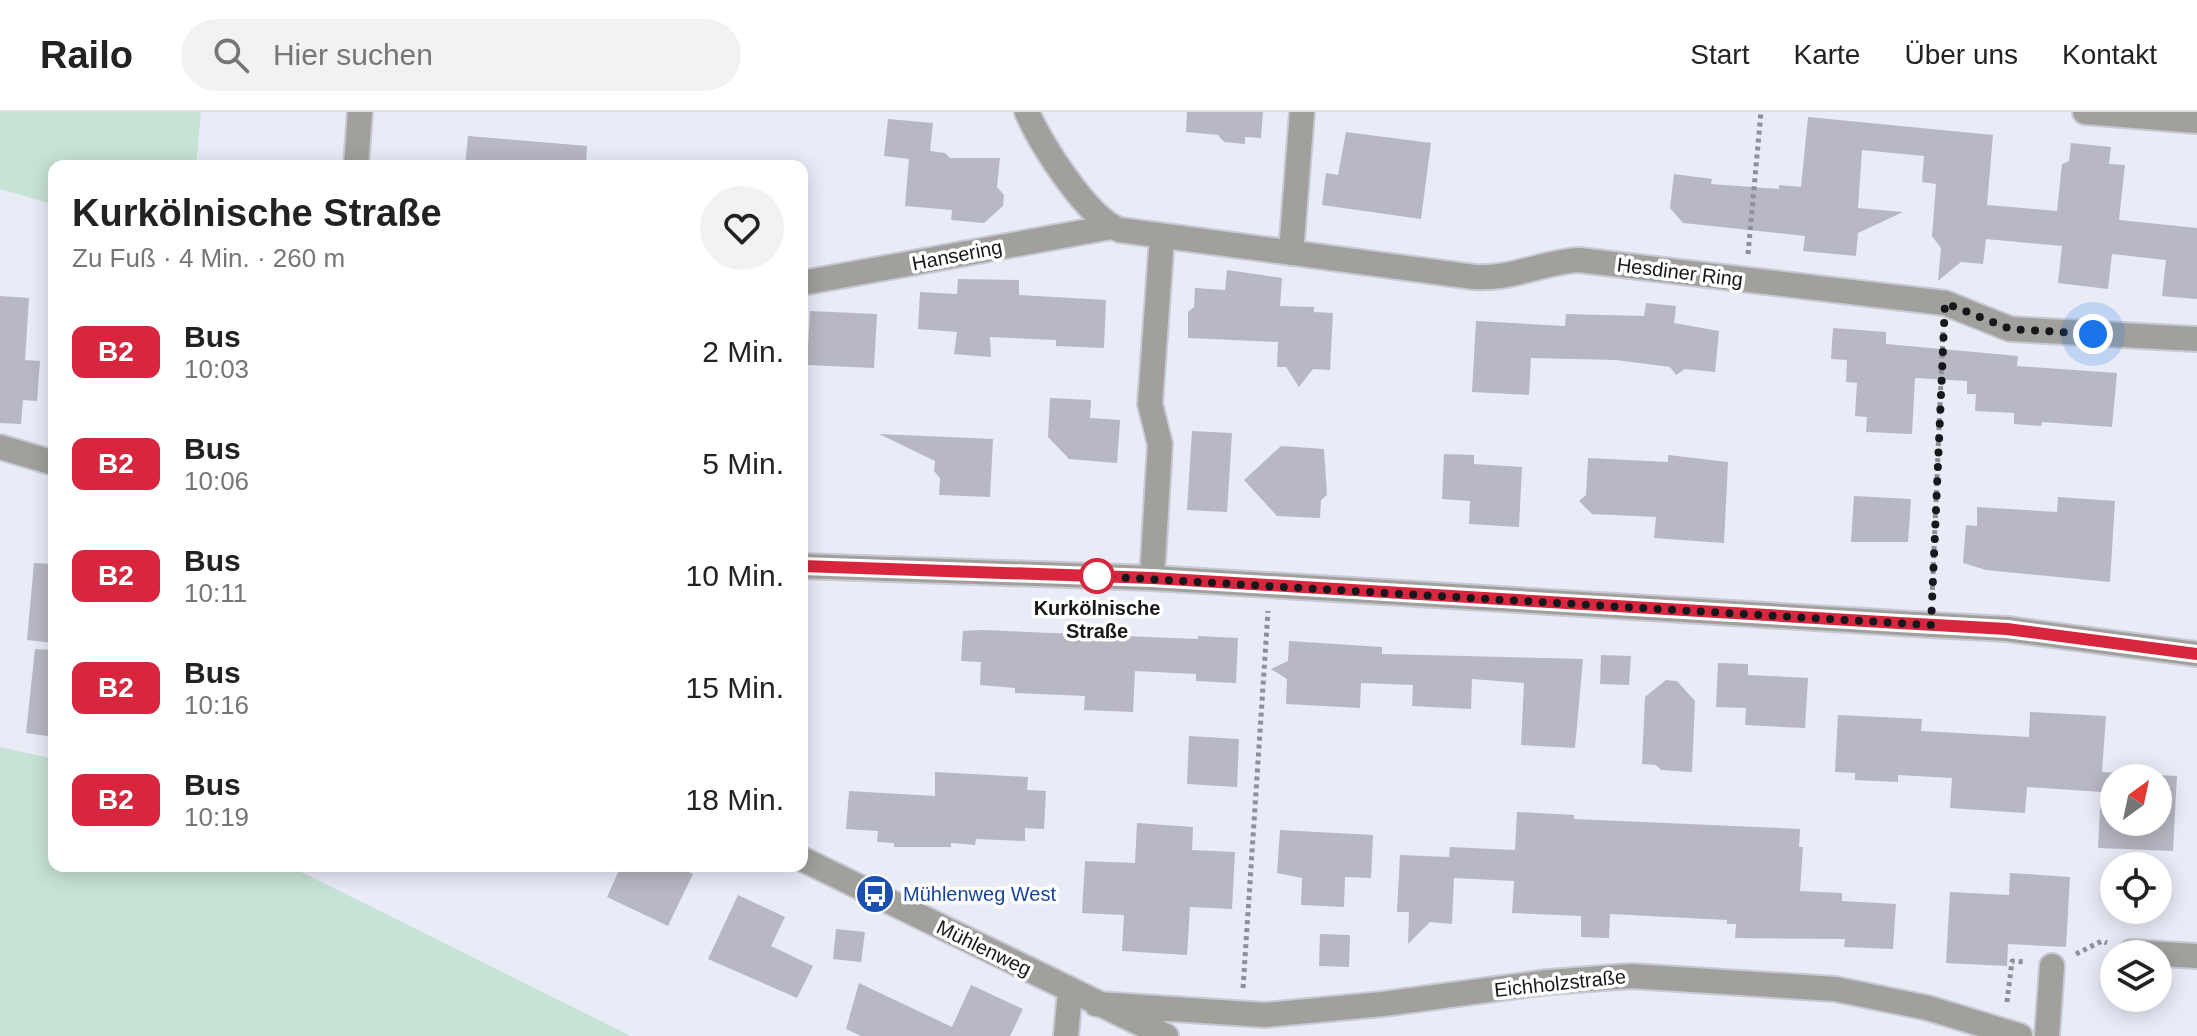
<!DOCTYPE html>
<html lang="de">
<head>
<meta charset="utf-8">
<style>
	:root { --surface:#fff; --page:#f2f2f2; --text:#222; --muted:#767676; --line:#e0e0e0 }
	body { margin:0; font-family:Arial,sans-serif; background:var(--page); color:var(--text); height:100vh; display:flex; flex-direction:column; font-size:30px; white-space:nowrap }
	* { box-sizing:border-box; margin:0 }
	p { font-size:26px; color:var(--muted) }
	.icon { flex:none; width:44px; height:44px; fill:none; stroke:currentColor; stroke-width:2; stroke-linecap:round; stroke-linejoin:round }
	.map { position:relative; flex:1; overflow:hidden }
	.details { position:absolute; left:48px; top:48px; width:760px; height:712px; display:flex; flex-direction:column; background:var(--surface); border-radius:16px; box-shadow:0 4px 20px #0003 }
	.details>* { flex:none }
	.badge { padding:0 16px; border-radius:12px; font-size:28px; line-height:52px }
	.needle { width:52px; rotate:33deg }
	.buttons { position:absolute; left:2100px; top:652px; display:grid; gap:16px }
	.buttons a { display:grid; place-items:center; width:72px; height:72px; border-radius:50%; background:var(--surface); box-shadow:0 4px 20px #0003; font-size:40px }
	.you { position:absolute; width:40px; height:40px; margin:-20px; border:6px solid #fff; border-radius:50%; background:#1a73e8; box-shadow:0 0 0 12px #1a73e833 }
	.map>.badge { position:absolute; translate:-50% -50%; box-shadow:0 0 0 4px #fff }
	.round { display:grid; place-items:center; flex:none; width:84px; height:84px; border-radius:42px; background:var(--page) }
	.overview { display:flex; align-items:center; justify-content:space-between; height:136px; padding:0 24px }
	h1 { font-size:38px; font-weight:700; line-height:60px }
	ul { padding:0; list-style:none }
	li { display:flex; align-items:center; gap:24px; height:112px; padding:0 24px }
	li div { flex:1 }
	li b { display:block; font-size:30px }
	li em { font-style:normal }
	li .badge { min-width:88px; font-weight:700; text-align:center }
	header { display:flex; align-items:center; gap:48px; box-sizing:border-box; height:112px; padding:0 40px; background:var(--surface); border-bottom:2px solid var(--line) }
	header strong { font-size:38px }
	nav { display:flex; gap:44px; margin-inline-start:auto; font-size:28px }
	.search { width:560px; height:72px; background:var(--page); display:flex; align-items:center; gap:20px; box-sizing:border-box; padding:0 28px; border-radius:44px; color:var(--muted); font-size:30px }
	.map>svg:first-child { display:block }
	.green { fill:#c6e3d5 }
	.building { fill:#b7b8c3; fill-rule:evenodd }
	.lines { fill:none; stroke-linecap:round; stroke-linejoin:round }
	.minor-casing { stroke:#c7c9d4; stroke-width:28 }
	.path { stroke:#8e8f98; stroke-width:5; stroke-dasharray:4 4; stroke-linecap:butt }
	.minor { stroke:#a2a09c; stroke-width:24 }
	.line-casing { stroke:#fff; stroke-width:18 }
	.line { stroke:#d7263d; stroke-width:12 }
	.walk { stroke:#17181c; stroke-width:8; stroke-dasharray:0 14.4 }
	.stop-dot { fill:#fff; stroke:#d7263d; stroke-width:4 }
	.labels { text-anchor:middle; dominant-baseline:central; stroke-width:7; stroke-linejoin:round; paint-order:stroke }
	.street-label { font-size:20px; fill:#17181c; stroke:#fff }
	.stop-label { font-size:20px; font-weight:bold; fill:#17181c; stroke:#fff }
	.transit-label { font-size:20px; fill:#164399; stroke:#fff; text-anchor:start }
</style>
</head>
<body>
<header>
<strong>Railo</strong>
<div class="search"><svg class="icon" aria-label="search" viewBox="0 0 24 24"><circle cx="10" cy="10" r="6"/><path d="M15 15l6 6"/></svg>Hier suchen</div>
<nav><a>Start</a><a>Karte</a><a>Über uns</a><a>Kontakt</a></nav>
</header>
<div class="map">
<svg width="2197" height="924" viewBox="0 0 2197 924">
	<rect width="100%" height="100%" fill="#e9ebf7"/>
	<path class="green" d="M0 0H201L196 54H54L52 92 0 77Z
		M0 635 54 647V754H289L631 924H0Z"/>
	<path class="building" d="M1187 0H1263L1261 26 1245 25V32L1224 30 1218 23 1186 20Z
		M1808 5 1993 23 1987 93 2057 99 2062 52 2069 49 2071 31 2111 35 2109 52 2125 53 2119 108 2197 116V187L2162 184 2166 148 2112 142 2108 177 2058 171 2062 134 1986 127 1983 152 1961 150 1938 169 1941 136 1932 124 1936 72 1922 70 1924 44 1862 38 1858 96 1903 100 1858 121 1856 144 1803 139 1805 124 1683 111 1670 96 1674 62 1712 67 1711 72 1779 77V73L1801 75Z
		M888 7 933 11 930 39 945 41 950 46H1000L997 75 1004 83 1003 94 984 111 951 108 952 98 905 94 909 47 884 44Z
		M1346 20 1431 31 1421 107 1322 93 1326 61 1338 63Z
		M468 24 587 34 586 54H465Z
		M1227 158 1282 166 1280 194 1314 195V200L1333 201 1330 258 1313 257 1299 275 1286 255H1277L1278 230 1188 226V200L1194 195 1195 176 1225 178Z
		M958 167 1019 168V183L1106 188 1104 236 1056 234V228L990 225 991 245 954 242 957 220 918 217 920 180 957 182Z
		M0 184 29 186 25 248 40 249 37 289 23 288 21 312 0 311Z
		M1646 191 1676 194 1674 211 1719 219 1715 260 1685 257 1676 263 1670 255 1616 248 1531 246 1529 283 1472 280 1476 209 1565 214 1566 202 1644 204Z
		M810 199 877 202 874 256 807 253Z
		M1833 216 1886 220V232L2018 244 2017 254 2117 261 2112 315 2042 310 2041 314 2014 312V301L1975 299 1976 282H1967V269L1915 266 1912 322 1866 320 1867 305 1855 304 1857 271 1846 270 1847 248 1831 247Z
		M1050 286 1091 288 1090 306 1120 308 1117 351 1069 347 1048 325Z
		M1192 319 1232 321 1227 400 1187 398Z
		M879 322 993 327 990 385 939 383 940 366 934 359 935 349Z
		M1281 334 1324 337 1327 383 1321 388 1320 406 1277 404 1244 368Z
		M1444 342 1474 343V352L1522 355 1519 415 1469 412 1470 389 1442 387Z
		M1668 343 1728 350 1724 431 1654 426 1656 405 1592 402 1579 389 1586 383 1588 346 1668 350Z
		M1854 384 1911 387 1908 430H1851Z
		M2058 385 2115 389 2110 470 1986 458 1963 451 1966 413 1977 414V395L2057 400Z
		M34 451 54 452V531L27 528Z
		M983 518 1198 527V524L1238 526 1236 571 1196 569V562L1135 559 1133 600 1084 598 1085 584 1015 581V576L980 573 981 550 961 549 963 519Z
		M1289 529 1382 535V542L1583 547 1575 636 1521 633 1524 571 1472 567 1471 597 1412 594 1413 573 1361 571 1360 596 1286 592 1287 567 1271 557 1288 549Z
		M35 537 54 538V625L26 621Z
		M1601 543 1631 544 1629 573 1600 572Z
		M1718 551 1748 552V563L1808 566 1805 616 1745 613 1746 596 1716 595Z
		M1666 568 1677 569 1695 589 1692 660 1661 658 1656 653 1642 652 1645 585Z
		M2030 600 2106 604 2102 660 2177 664 2173 739 2098 736 2101 680 2027 675 2025 701 1950 696 1952 666 1898 663V670L1855 668V661L1835 660 1838 603 1922 607 1921 619 2029 625ZM2114 666H2158V710H2114Z
		M1189 624 1239 627 1237 675 1187 672Z
		M935 660 1028 665 1027 678 1046 679 1044 717 1025 716V729L976 727 975 733 951 731V735H894V731L877 730 878 719 846 717 849 679 935 684Z
		M1517 700 1574 703V707L1800 717 1799 735H1803L1800 779 1842 781V789L1896 792 1893 837 1844 835 1845 827 1735 826 1736 812H1727V808L1610 802 1609 826 1581 825V804L1512 801 1514 769 1454 766 1452 812 1430 810 1408 832 1409 800H1397L1400 743 1449 745 1450 735 1515 738Z
		M1137 711 1193 715 1192 738 1235 740 1232 797 1190 795 1187 843 1122 839 1124 803 1082 801 1085 749 1135 751Z
		M1280 718 1373 723 1371 766 1345 765 1344 795 1301 793 1302 766 1277 761Z
		M621 754H677L693 762 668 814 607 785Z
		M2010 761 2070 765 2066 835 2008 832 2007 854 1946 851 1950 780 2009 783Z
		M738 783 785 805 771 834 813 854 797 886 708 847Z
		M836 817 865 820 861 850 833 847Z
		M1320 822 1350 823 1349 855 1319 854Z
		M859 871 952 915 971 873 1023 897 1010 924H861L846 917Z"/>
	<g class="lines">
		<g class="minor-casing">
			<path id="minor" d="M1027 0C1040 31 1088 107 1120 118L1474 165C1511 168 1542 150 1579 148L1945 191 2010 217 2197 227
				M2085 0 2197 9
				M356 54 360 0
				M1291 141 1302 0
				M802 171 1111 115
				M0 335 54 351
				M802 454 1152 466 1931 513 2007 517 2197 542
				M1152 466 1160 332 1150 292 1162 125
				M802 747 1166 924
				M2131 840 2197 844
				M1096 892 1265 903 1383 892 1548 870 1631 864 1835 877 1928 896 2020 924
				M1066 924 1070 879
				M2047 924 2052 854"/>
		</g>
		<path class="path" d="M1748 142 1761 0
			M1932 486 1943 220
			M2076 842 2102 829 2107 831
			M1243 876 1268 499
			M2007 890 2012 849 2025 850"/>
		<use href="#minor" class="minor"/>
	</g>
	<g class="lines">
		<g class="line-casing">
			<path id="line" d="M802 454 1152 466 1899 511 2007 517 2197 542"/>
		</g>
		<use href="#line" class="line"/>
		<path class="walk" d="M1097 464 1931 513 1945 191 2010 217 2093 222"/>
	</g>
	<defs>
		<g id="bus-disc" transform="scale(2)"><circle r="9.5" fill="#1a4fb4" stroke="#fff"/><path d="M-5-6H5V4H4V6H2V4H-2V6H-4V4H-5ZM-3.5-4V0h7V-4ZM-3.5 1.2v1.5H-2V1.2ZM2 1.2v1.5H3.5V1.2Z" fill="#fff"/></g>
	</defs>
	<g fill-rule="evenodd">
		<use href="#bus-disc" x="875" y="782"/>
	</g>
	<circle class="stop-dot" cx="1097" cy="464" r="16"/>
	<g class="labels">
		<g class="street-label">
			<text transform="translate(957 143) rotate(-11)">Hansering</text>
			<text transform="translate(1680 160) rotate(7)">Hesdiner Ring</text>
			<text transform="translate(984 836) rotate(26)">Mühlenweg</text>
			<text transform="translate(1560 871) rotate(-6)">Eichholzstraße</text>
		</g>
		<g class="stop-label">
			<text x="1097" y="496">Kurkölnische<tspan x="1097" dy="23">Straße</tspan></text>
		</g>
		<g class="transit-label">
			<text x="903" y="782">Mühlenweg West</text>
		</g>
	</g>
</svg>
<div class="buttons">
<a><svg class="needle" viewBox="-14 -14 28 28"><path d="M0-13l5 13h-10z" fill="#e53935"/><path d="M0 13l5-13h-10z" fill="#767676"/></svg></a>
<a><svg class="icon" aria-label="locate" viewBox="0 0 24 24"><circle cx="12" cy="12" r="6"/><path d="M12 2v4M12 18v4M2 12h4M18 12h4"/></svg></a>
<a><svg class="icon" aria-label="layers" viewBox="0 0 24 24"><path d="M12 4l9 5-9 5-9-5zM3 14l9 5 9-5"/></svg></a>
</div>
<div class="you" style="left:2093px;top:222px"></div>
<section class="details">
<div class="overview"><div><h1>Kurkölnische Straße</h1><p>Zu Fuß · 4 Min. · 260 m</p></div><a class="round"><svg class="icon" aria-label="heart" viewBox="0 0 24 24"><path d="M12 20l-8-8c-3-5 5-10 8-4 3-6 11-1 8 4z"/></svg></a></div>
<ul>
<li><span class="badge" style="background:#d7263d;color:#fff">B2</span><div><b>Bus</b><p>10:03</p></div><em>2 Min.</em></li>
<li><span class="badge" style="background:#d7263d;color:#fff">B2</span><div><b>Bus</b><p>10:06</p></div><em>5 Min.</em></li>
<li><span class="badge" style="background:#d7263d;color:#fff">B2</span><div><b>Bus</b><p>10:11</p></div><em>10 Min.</em></li>
<li><span class="badge" style="background:#d7263d;color:#fff">B2</span><div><b>Bus</b><p>10:16</p></div><em>15 Min.</em></li>
<li><span class="badge" style="background:#d7263d;color:#fff">B2</span><div><b>Bus</b><p>10:19</p></div><em>18 Min.</em></li>
</ul>
</section>
</div>
</body>
</html>
